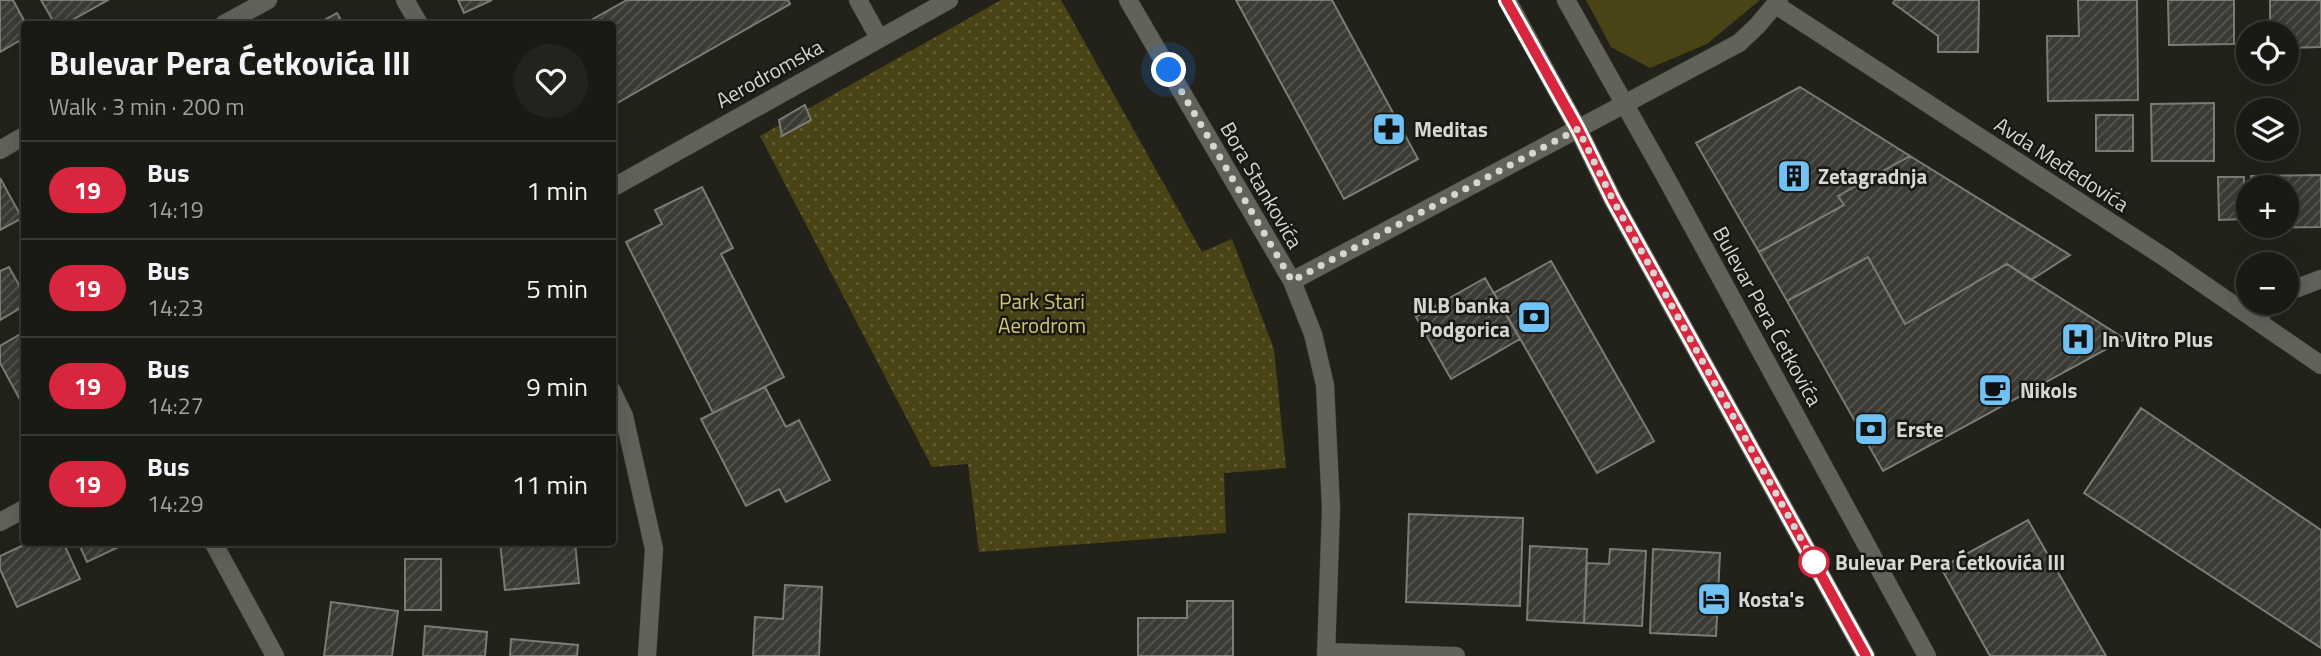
<!DOCTYPE html>
<html lang="en">
<head>
<meta charset="utf-8">
<style>
	:root { --surface:#1a1a14; --page:#23231d; --text:#f1f3f6; --muted:#9fa1a0; --line:#383834 }
	body { margin:0; font-family:"Titillium Web",sans-serif; background:var(--page); color:var(--text); height:100vh; display:flex; flex-direction:column; font-size:26px; white-space:nowrap }
	* { box-sizing:border-box; margin:0 }
	p { font-size:23px; color:var(--muted) }
	.icon { flex:none; width:38px; height:38px; fill:none; stroke:currentColor; stroke-width:2; stroke-linecap:round; stroke-linejoin:round }
	.map { position:relative; flex:1; overflow:hidden }
	.sheet { position:absolute; left:21px; top:21px; width:595px; height:525px; display:flex; flex-direction:column; background:var(--surface); border-radius:7px; box-shadow:0 7px 28px #0002,0 0 0 2px var(--line) }
	.sheet>* { flex:none }
	.badge { padding:0 14px; border-radius:23px; font-size:24px; line-height:46px }
	.tools { position:absolute; left:2236px; top:21px; display:grid; gap:14px }
	.tools a { display:grid; place-items:center; width:63px; height:63px; border-radius:50%; background:var(--surface); box-shadow:0 7px 28px #0002,0 0 0 2px var(--line); font-size:35px }
	.you { position:absolute; width:35px; height:35px; margin:-18px; border:5px solid #fff; border-radius:50%; background:#1a73e8; box-shadow:0 0 0 10px #1a73e833 }
	.map>.badge { position:absolute; translate:-50% -50%; box-shadow:0 0 0 4px #fff }
	.round { display:grid; place-items:center; flex:none; width:74px; height:74px; border-radius:37px; background:var(--page) }
	.summary { display:flex; align-items:center; justify-content:space-between; height:119px; padding:0 28px }
	h1 { font-size:33px; font-weight:700; line-height:52px }
	ul { padding:0; list-style:none }
	li { display:flex; align-items:center; gap:21px; height:98px; padding:0 28px; border-top:2px solid var(--line) }
	li div { flex:1 }
	li b { display:block; font-size:26px }
	li em { font-style:normal }
	li .badge { min-width:77px; font-weight:700; text-align:center }
	.map>svg:first-child { display:block }
	.green { fill:#4a4315 }
	.park { fill:url(#park-dots) }
	.building { fill:url(#building-hatch); stroke:#7c7c74; stroke-width:2 }
	.lines { fill:none; stroke-linecap:round; stroke-linejoin:round }
	.lane-casing { stroke:#3c3c37; stroke-width:19 }
	.street-casing { stroke:#3c3c37; stroke-width:19 }
	.secondary-casing { stroke:#3c3c37; stroke-width:19 }
	.lane { stroke:#62625a; stroke-width:18 }
	.street { stroke:#62625a; stroke-width:18 }
	.secondary { stroke:#62625a; stroke-width:18 }
	.line-casing { stroke:#fff; stroke-width:16 }
	.line { stroke:#d7263d; stroke-width:10 }
	.walk { stroke:#d6d6d2; stroke-width:7; stroke-dasharray:0 12.6 }
	.stop-dot { fill:#fff; stroke:#d7263d; stroke-width:3.5 }
	.labels { text-anchor:middle; dominant-baseline:central; stroke-width:5; stroke-linejoin:round; paint-order:stroke }
	.street-label { font-size:21px; fill:#d6d6d2; stroke:#191812 }
	.poi-label { font-size:21px; font-weight:bold; fill:#d6d6d2; stroke:#191812; text-anchor:start }
	.park-label { font-size:21px; fill:#d2c66d; stroke:#191812 }
	.stop-label { font-size:21px; font-weight:bold; fill:#d6d6d2; stroke:#191812; text-anchor:start }
</style>
</head>
<body>
<div class="map">
<svg width="2321" height="656" viewBox="0 0 2321 656">
	<defs>
		<pattern id="park-dots" width="8" height="8" patternUnits="userSpaceOnUse" patternTransform="scale(1.75)"><rect width="8" height="8" fill="#4a4315"/><path d="M2 2h.1M6 6h.1" fill="none" stroke="#635d36" stroke-width="1.8" stroke-linecap="round"/></pattern>
		<pattern id="building-hatch" width="6" height="6" patternUnits="userSpaceOnUse" patternTransform="scale(1.75)"><rect width="6" height="6" fill="#3b3a34"/><path d="M-1 1l2-2M0 6l6-6M5 7l2-2" fill="none" stroke="#575650"/></pattern>
	</defs>
	<rect width="100%" height="100%" fill="#22221b"/>
	<path class="green" d="M1586 0H1760L1707 44 1650 68 1611 47Z"/>
	<path class="park" d="M1001 0H1061L1202 252 1232 239 1274 349 1286 468 1224 473 1226 533 979 552 968 464 932 467 760 136Z"/>
	<path class="building" d="M0 0H13L26 24H24V38L0 52Z
		M41 0H108L65 24H55Z
		M458 0H492L464 13Z
		M627 0H788L790 4 612 106V24H584Z
		M1236 0H1332L1418 159 1344 199Z
		M1895 0H1979L1978 52H1938V36L1893 3Z
		M2078 0H2137L2138 100 2048 101 2047 36H2079Z
		M2168 0H2234V44L2169 45Z
		M2270 0H2321V47L2287 48V33H2270Z
		M337 13 343 24H317Z
		M1800 87 1910 156 1838 196 1844 205 1759 252 1696 143Z
		M2214 103V161H2152L2151 104Z
		M805 105 811 120 782 136 779 120Z
		M2096 115H2133V151H2096Z
		M1910 156 2070 255 2031 280 2007 264 1905 324 1868 257 1787 301 1759 252 1844 205 1838 196Z
		M2321 175V227L2263 228V226H2287V187H2251V176Z
		M2218 177H2244L2245 219 2219 220Z
		M0 178 22 218 0 230Z
		M702 187 733 248 721 254 784 377 713 413 626 242 662 224 655 210Z
		M1868 257 1905 324 2007 264 2125 339 1883 471 1787 301Z
		M1551 261 1654 441 1597 473 1494 293Z
		M9 267 24 294V306L0 320V271Z
		M1485 278 1520 339 1451 379 1416 317Z
		M24 332V407L0 363V346Z
		M765 387 786 427 799 420 830 480 786 502 779 489 746 506 701 419Z
		M2141 408 2321 530V648L2084 493Z
		M1409 514 1523 518 1520 606 1406 602Z
		M2028 520 2106 656H1990L1941 568Z
		M30 542H63L80 579 17 607 0 569V556Z
		M78 542H129L87 562Z
		M500 542H575L579 583 505 590Z
		M1530 546 1587 549 1584 623 1527 620Z
		M1610 549 1646 551 1642 626 1584 623 1587 563 1609 564Z
		M1653 549 1720 553 1716 636 1650 633Z
		M405 559H441V610H405Z
		M785 585 822 587 819 656H753L755 617 783 619Z
		M1187 601H1233V656H1138V618H1187Z
		M331 602 398 611 392 656H324Z
		M425 626 487 632 485 656H423Z
		M511 639 578 645 577 656H510Z"/>
	<g class="lines">
		<g class="lane-casing">
			<path id="lane" d="M1326 652 1456 656"/>
		</g>
		<g class="street-casing">
			<path id="street" d="M405 0 419 24
				M858 0 879 38
				M1128 0 1292 281 1313 334 1325 385 1331 509 1326 656
				M1776 5 2164 257 2321 365
				M224 24 268 0
				M0 150 24 136
				M612 188 949 0
				M1292 281 1739 43 1757 26 1779 0
				M2287 292 2321 279
				M2255 320 2272 303
				M612 391 624 416 654 549 647 656
				M0 522 24 509
				M213 542 275 656"/>
		</g>
		<g class="secondary-casing">
			<path id="secondary" d="M1507 0 1578 129 1613 200 1866 656
				M1566 0 1664 174 1927 656"/>
		</g>
		<use href="#lane" class="lane"/>
		<use href="#street" class="street"/>
		<use href="#secondary" class="secondary"/>
	</g>
	<g class="lines">
		<g class="line-casing">
			<path id="line" d="M1506 0 1578 129 1613 200 1866 656"/>
		</g>
		<use href="#line" class="line"/>
		<path class="walk" d="M1169 70 1292 281 1578 129 1613 200 1814 562"/>
	</g>
	<defs>
		<g id="pharmacy-square" transform="scale(1.75)"><rect x="-9" y="-9" width="18" height="18" rx="4" fill="#70c1f4" stroke="#191812"/><path d="M-2-6h4v4h4v4h-4v4h-4v-4h-4v-4h4Z" fill="#111"/></g>
		<g id="building-square" transform="scale(1.75)"><rect x="-9" y="-9" width="18" height="18" rx="4" fill="#70c1f4" stroke="#191812"/><path d="M-4-6H4V6H1V3H-1V6H-4ZM-2.5-4.3h1.7v1.8h-1.7ZM.8-4.3h1.7v1.8H.8ZM-2.5-1h1.7V.8h-1.7ZM.8-1h1.7V.8H.8Z" fill="#111"/></g>
		<g id="bank-square" transform="scale(1.75)"><rect x="-9" y="-9" width="18" height="18" rx="4" fill="#70c1f4" stroke="#191812"/><path d="M-6-4H6V4H-6ZM0-2.3a2.3 2.3 0 1 0 0 4.6a2.3 2.3 0 1 0 0-4.6Z" fill="#111"/></g>
		<g id="hospital-square" transform="scale(1.75)"><rect x="-9" y="-9" width="18" height="18" rx="4" fill="#70c1f4" stroke="#191812"/><path d="M-5-5h3v3.5h4V-5h3V5h-3V1.5h-4V5h-3Z" fill="#111"/></g>
		<g id="cafe-square" transform="scale(1.75)"><rect x="-9" y="-9" width="18" height="18" rx="4" fill="#70c1f4" stroke="#191812"/><path d="M-5.5-4.5H6V0H3Q3 3.5 0 3.5H-2.5Q-5.5 3.5-5.5 0ZM3-3.2v2h1.7v-2ZM-6 4.5H4V6H-6Z" fill="#111"/></g>
		<g id="hotel-square" transform="scale(1.75)"><rect x="-9" y="-9" width="18" height="18" rx="4" fill="#70c1f4" stroke="#191812"/><path d="M-6-4.5h1.5V1H6V5H4.5V3h-9V5H-6ZM-4 0a1.8 1.8 0 1 1 3.6 0ZM.5 0V-2.5h3Q6-2.5 6 0Z" fill="#111"/></g>
	</defs>
	<g fill-rule="evenodd">
		<use href="#pharmacy-square" x="1389" y="129"/>
		<use href="#building-square" x="1794" y="176"/>
		<use href="#bank-square" x="1534" y="317"/>
		<use href="#hospital-square" x="2078" y="339"/>
		<use href="#cafe-square" x="1995" y="390"/>
		<use href="#bank-square" x="1871" y="429"/>
		<use href="#hotel-square" x="1714" y="599"/>
	</g>
	<circle class="stop-dot" cx="1814" cy="562" r="14"/>
	<g class="labels">
		<g class="street-label">
			<text transform="translate(769 73) rotate(-29)">Aerodromska</text>
			<text transform="translate(2062 164) rotate(33)">Avda Međedovića</text>
			<text transform="translate(1262 185) rotate(60)">Bora Stankovića</text>
			<text transform="translate(1768 316) rotate(61)">Bulevar Pera Ćetkovića</text>
		</g>
		<g class="poi-label">
			<text x="1414" y="129">Meditas</text>
			<text x="1818" y="176">Zetagradnja</text>
			<text x="1510" y="305" text-anchor="end">NLB banka<tspan x="1510" dy="24">Podgorica</tspan></text>
			<text x="2102" y="339">In Vitro Plus</text>
			<text x="2020" y="390">Nikols</text>
			<text x="1896" y="429">Erste</text>
			<text x="1738" y="599">Kosta's</text>
		</g>
		<g class="park-label">
			<text x="1042" y="301">Park Stari<tspan x="1042" dy="24">Aerodrom</tspan></text>
		</g>
		<g class="stop-label">
			<text x="1835" y="562">Bulevar Pera Ćetkovića III</text>
		</g>
	</g>
</svg>
<div class="tools">
<a><svg class="icon" aria-label="locate" viewBox="0 0 24 24"><circle cx="12" cy="12" r="6"/><path d="M12 2v4M12 18v4M2 12h4M18 12h4"/></svg></a>
<a><svg class="icon" aria-label="layers" viewBox="0 0 24 24"><path d="M12 4l9 5-9 5-9-5zM3 14l9 5 9-5"/></svg></a>
<a>+</a>
<a>−</a>
</div>
<div class="you" style="left:1169px;top:70px"></div>
<section class="sheet">
<div class="summary"><div><h1>Bulevar Pera Ćetkovića III</h1><p>Walk · 3 min · 200 m</p></div><a class="round"><svg class="icon" aria-label="heart" viewBox="0 0 24 24"><path d="M12 20l-8-8c-3-5 5-10 8-4 3-6 11-1 8 4z"/></svg></a></div>
<ul>
<li><span class="badge" style="background:#d7263d;color:#fff">19</span><div><b>Bus</b><p>14:19</p></div><em>1 min</em></li>
<li><span class="badge" style="background:#d7263d;color:#fff">19</span><div><b>Bus</b><p>14:23</p></div><em>5 min</em></li>
<li><span class="badge" style="background:#d7263d;color:#fff">19</span><div><b>Bus</b><p>14:27</p></div><em>9 min</em></li>
<li><span class="badge" style="background:#d7263d;color:#fff">19</span><div><b>Bus</b><p>14:29</p></div><em>11 min</em></li>
</ul>
</section>
</div>
</body>
</html>
